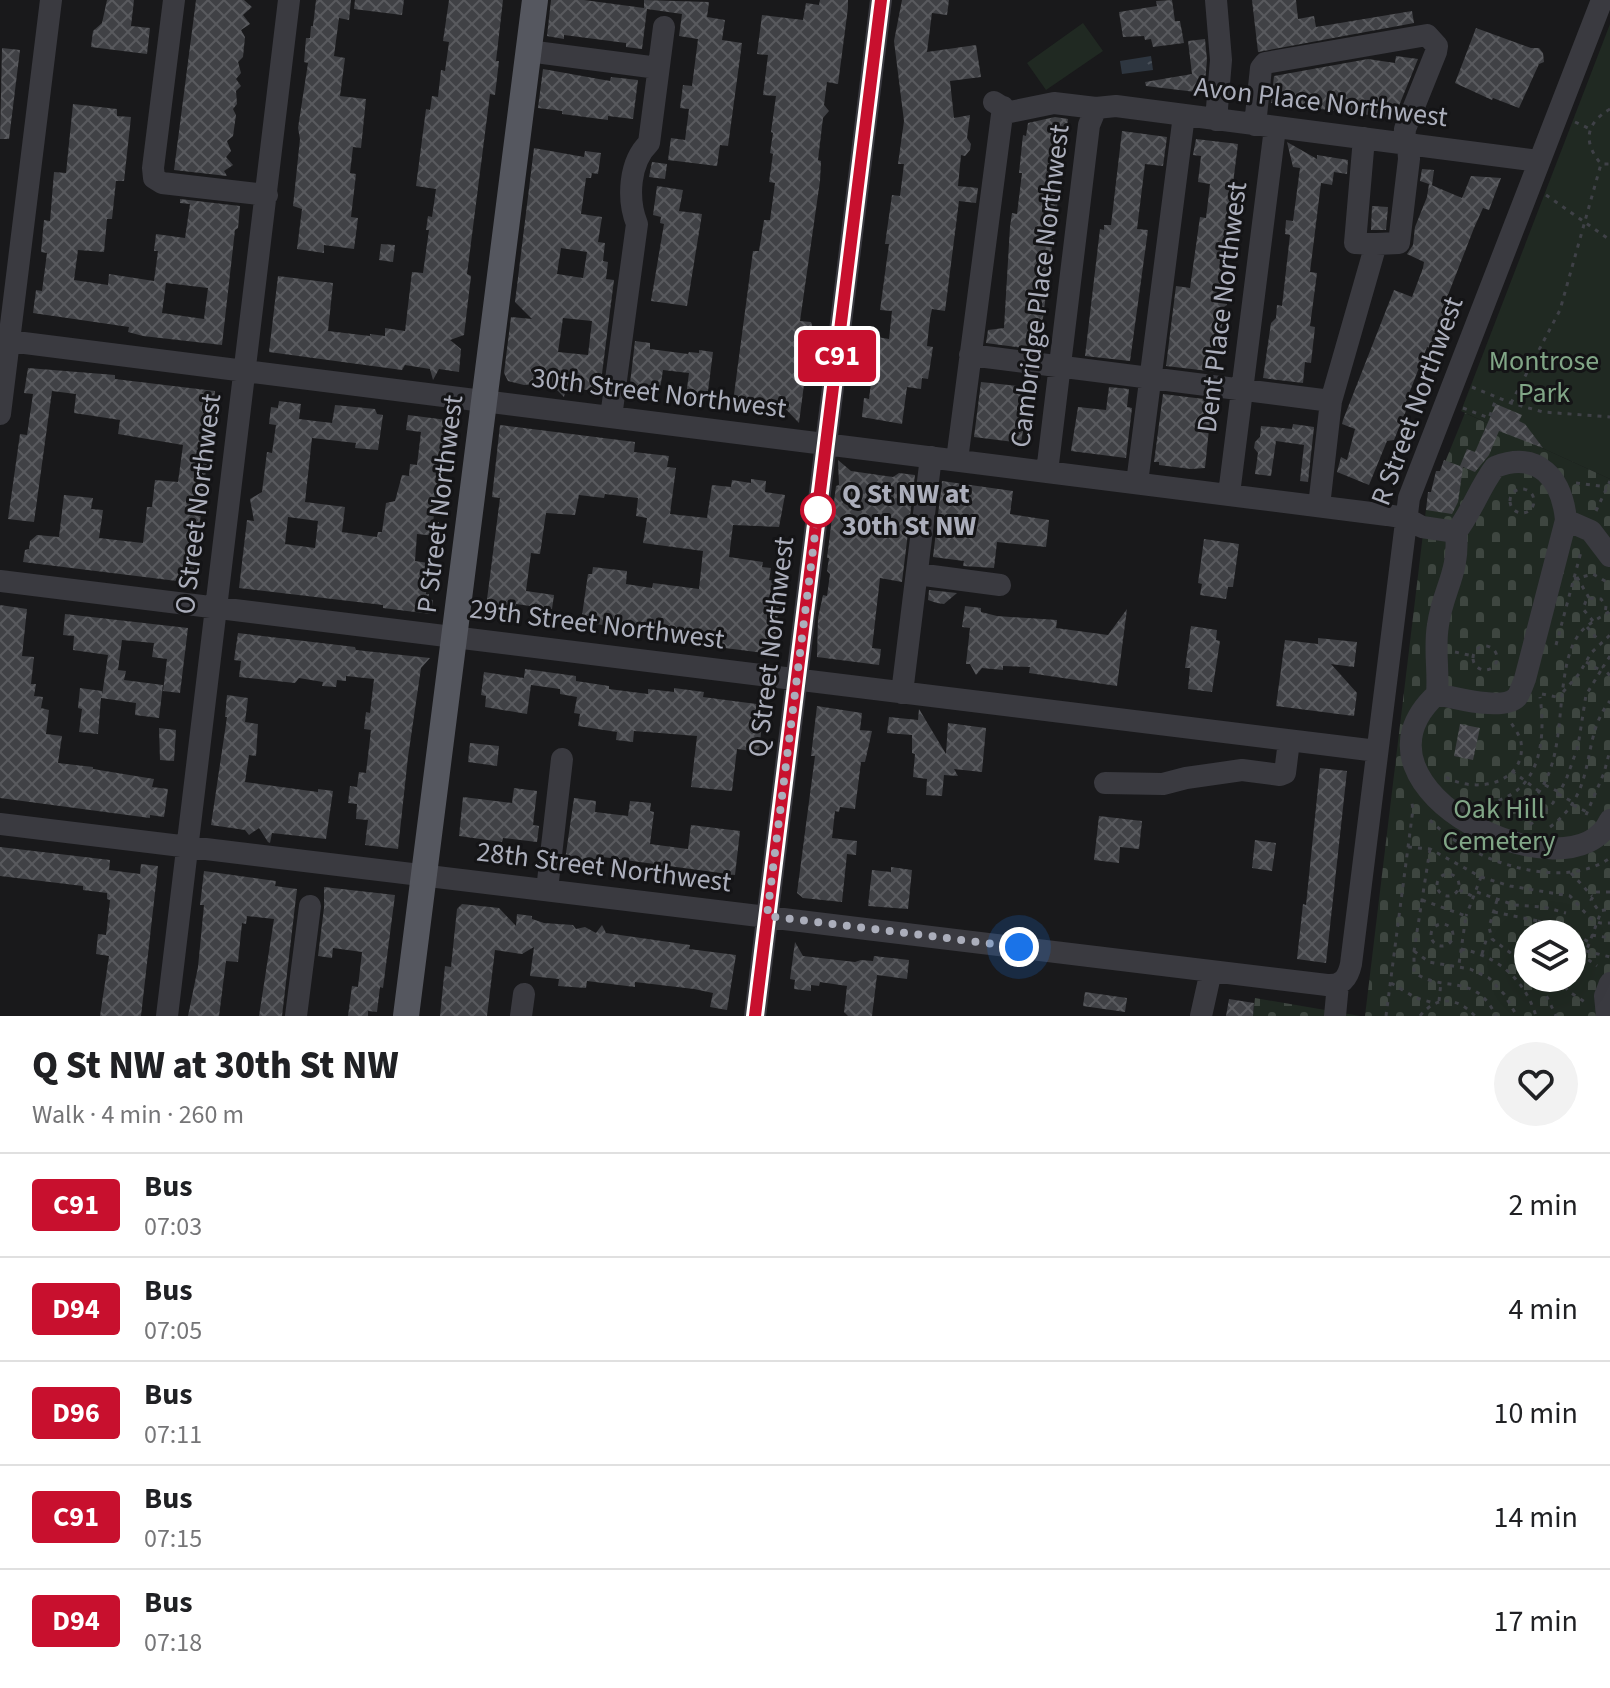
<!DOCTYPE html>
<html lang="en">
<head>
<meta charset="utf-8">
<style>
	:root { --surface:#fff; --page:#f2f2f2; --text:#202124; --muted:#757577; --line:#e0e0e0 }
	body { margin:0; font-family:"Source Sans 3",sans-serif; background:var(--page); color:var(--text); height:100vh; display:flex; flex-direction:column; font-size:30px; white-space:nowrap }
	* { box-sizing:border-box; margin:0 }
	p { font-size:26px; color:var(--muted) }
	.icon { flex:none; width:44px; height:44px; fill:none; stroke:currentColor; stroke-width:2; stroke-linecap:round; stroke-linejoin:round }
	.map { position:relative; height:1016px; overflow:hidden }
	.sheet { display:flex; flex-direction:column; background:var(--surface); flex:1 }
	.sheet>* { flex:none }
	.badge { padding:0 16px; border-radius:6px; font-size:28px; line-height:52px }
	.controls { position:absolute; left:1514px; top:920px; display:grid; gap:16px }
	.controls a { display:grid; place-items:center; width:72px; height:72px; border-radius:50%; background:var(--surface); box-shadow:0 8px 32px #0002; font-size:40px }
	.you { position:absolute; width:40px; height:40px; margin:-20px; border:6px solid #fff; border-radius:50%; background:#1a73e8; box-shadow:0 0 0 12px #1a73e833 }
	.map>.badge { position:absolute; translate:-50% -50%; box-shadow:0 0 0 4px #fff }
	.round { display:grid; place-items:center; flex:none; width:84px; height:84px; border-radius:42px; background:var(--page) }
	.summary { display:flex; align-items:center; justify-content:space-between; height:136px; padding:0 32px }
	h1 { font-size:38px; font-weight:800; line-height:60px }
	ul { padding:0; list-style:none }
	li { display:flex; align-items:center; gap:24px; height:104px; padding:0 32px; border-top:2px solid var(--line) }
	li div { flex:1 }
	li b { display:block; font-size:30px }
	li em { font-style:normal }
	li .badge { min-width:88px; font-weight:700; text-align:center }
	.map>svg:first-child { display:block }
	.green { fill:#202922 }
	.cemetery { fill:url(#cemetery-stones); fill-rule:evenodd }
	.water { fill:url(#water-ripples) }
	.building { fill:url(#building-cross-hatch); fill-rule:evenodd }
	.lines { fill:none; stroke-linecap:round; stroke-linejoin:round }
	.path { stroke:#3f4147; stroke-width:3; stroke-dasharray:4 6; stroke-linecap:butt }
	.minor { stroke:#3a3a40; stroke-width:22 }
	.major { stroke:#55575f; stroke-width:26 }
	.line-casing { stroke:#fff; stroke-width:18 }
	.line { stroke:#c8102e; stroke-width:12 }
	.walk { stroke:#abaebb; stroke-width:8; stroke-dasharray:0 14.4 }
	.stop-dot { fill:#fff; stroke:#c8102e; stroke-width:4 }
	.labels { text-anchor:middle; dominant-baseline:central; stroke-width:6; stroke-linejoin:round; paint-order:stroke }
	.street-label { font-size:28px; fill:#abaebb; stroke:#141416 }
	.park-label { font-size:28px; fill:#81a687; stroke:#141416 }
	.stop-label { font-size:28px; font-weight:bold; fill:#abaebb; stroke:#141416; text-anchor:start }
</style>
</head>
<body>
<div class="map">
<svg width="1610" height="1016" viewBox="0 0 1610 1016">
	<defs>
		<pattern id="cemetery-stones" width="16" height="16" patternUnits="userSpaceOnUse" patternTransform="scale(2)"><rect width="16" height="16" fill="#202922"/><path d="M2 7V4a2 2 0 0 1 4 0v3zM10 15v-3a2 2 0 0 1 4 0v3z" fill="#3e4640"/></pattern>
		<pattern id="water-ripples" width="26" height="14" patternUnits="userSpaceOnUse" patternTransform="scale(2)"><rect width="26" height="14" fill="#2e3640"/><path d="M2 4q2-2 4 0t4 0M15 11q2-2 4 0t4 0" fill="none" stroke="#4a515a"/></pattern>
		<pattern id="building-cross-hatch" width="8" height="8" patternUnits="userSpaceOnUse" patternTransform="scale(2)"><rect width="8" height="8" fill="#404145"/><path d="M0 0l8 8M0 8l8-8" fill="none" stroke="#595a5e"/></pattern>
	</defs>
	<rect width="100%" height="100%" fill="#19191b"/>
	<path class="green" d="M1083 23 1103 51 1046 90 1027 63Z
		M1610 24V479L1461 411Z"/>
	<path class="cemetery" d="M1465 413 1610 479V1016H1365L1426 509ZM1528 934H1572V978H1528Z
		M1255 998 1360 1016H1253Z"/>
	<path class="water" d="M1151 56 1153 70 1122 74 1120 61Z"/>
	<path class="building" d="M107 0H134L131 26 150 28 147 54 91 47 93 31 102 23Z
		M196 0H244L252 7 243 15 250 24 241 30 245 37 243 57 238 62 241 73 236 79 241 86 236 91 237 104 233 109 236 115 233 136 227 141 231 151 226 157 233 165 224 171 227 176 174 170Z
		M316 0H351L349 20 339 18 334 56 345 58 340 96 366 99 361 148 353 147 350 173 356 174 351 217 358 218 354 249 324 245V253L297 249 302 209 293 206 300 139 298 128 308 63 304 62 306 38H310L311 26H313Z
		M355 0H404L402 15 354 9Z
		M449 0H503L496 61H499L495 95 490 94 467 274 471 276 464 335 450 340 461 349 459 372 439 369 433 380 430 369 405 365 402 370 269 352 278 276 333 283 328 331 370 336V334L385 336V328L405 331 412 272 423 273 429 230H426L428 216 432 217 436 189 416 186 426 109 430 110 432 96 438 97 441 70 445 71 449 42 443 41Z
		M551 0H584L644 8V0L709 2 707 17 725 20 722 40 742 43 728 146 720 145 717 166 668 160 671 138 685 140 689 109 680 108 683 85 692 86 698 39 679 36 682 14 647 9 642 49 626 47V43L564 35V39L547 36Z
		M820 0H848V8L838 84 827 82 824 105 829 111 823 118 818 160 821 161 820 181 800 321 811 322 813 329 812 336 810 338 799 423 778 401 776 416 763 414 764 406 733 402 753 251H759L764 220H770L775 183 769 182 773 154 770 153 773 133 771 132 776 96 763 95 768 55 757 54 762 15 803 20 806 3 819 5Z
		M902 0H949L947 15 932 13 927 52 976 45 981 77 950 81 954 118 970 115 967 138 971 144 970 150 965 156 961 155 958 186 978 188 976 203 959 201 945 311 932 309 930 318 927 346 933 347 928 379 922 378 921 389 907 387 902 424 862 417 864 398 869 399 877 337 889 339 892 311 880 310 889 244H885L892 195 900 196 904 164H898L904 121 894 41Z
		M1172 0 1175 21H1180L1184 43 1153 47 1151 39 1145 40 1144 36 1123 37 1119 12 1157 6 1156 1Z
		M1252 0H1296L1298 19 1314 16 1316 27 1412 11 1414 23 1258 52Z
		M1476 28 1531 48H1539L1543 53 1544 62 1539 64 1519 108 1493 98 1492 100 1455 83Z
		M1205 39 1207 60 1204 93 1146 86 1145 82 1192 74 1188 41Z
		M2 48 20 50 9 139H0Z
		M1396 56 1418 59 1394 118 1271 103 1274 76 1368 59 1395 63Z
		M543 69 610 81 611 77 638 80 633 119 608 116V120L562 114V111L538 108Z
		M73 104 117 109V116L131 117 124 181H116L112 219H107L104 252 78 250 74 280 108 285 109 274 154 281 158 251H154L156 234 185 238 190 204 180 203V199L240 206 238 228 235 230 222 345 143 336 128 332 129 327 33 313 36 290 42 291 47 253 41 252 44 220 50 221 54 172 66 173ZM166 283 208 288 204 319 162 313Z
		M1055 117 1068 119 1039 350 986 343 988 330 1004 328 1010 227 1012 213 1017 214 1022 173H1019L1023 135 1026 136 1028 123Z
		M1122 131 1167 137 1163 166 1145 164 1137 229 1148 230 1130 361 1085 356 1100 229 1104 230V225H1111Z
		M1196 139 1238 144 1220 285 1227 286V305L1219 310 1229 323 1222 325 1217 372 1166 366 1176 286 1190 288 1200 217 1206 218 1210 184 1198 182 1201 156 1193 155Z
		M1287 142 1317 159V155L1348 160 1347 174 1334 172 1332 185 1321 183 1310 272 1317 273 1310 326 1315 327 1311 363 1305 362 1303 383 1263 378 1271 323 1276 318 1277 305 1282 306 1290 235 1285 234 1286 220 1293 221 1300 168 1293 167Z
		M534 148 584 157 585 151 601 153 598 174 592 173 591 178H586L581 214 602 217 598 242 605 243 603 261 608 262 606 279 614 280 599 397 594 391 566 387 564 397 555 388 541 386V383L524 385 508 381 504 373 511 317 532 319 515 302ZM561 248 587 252 583 278 557 274ZM563 318 592 321 588 355 558 352Z
		M652 162 667 164 665 179 649 177Z
		M1422 169 1434 170 1432 185 1420 181Z
		M1471 176 1501 178 1489 210 1483 208 1474 228 1441 313 1444 314 1431 348 1427 347 1405 404 1408 406 1394 440 1387 441 1369 485 1337 472 1341 457 1347 460 1355 429 1342 424 1343 420 1394 290 1412 297 1423 268 1424 262 1407 254 1413 245 1415 227 1427 197 1429 184 1462 198Z
		M657 186 683 190 679 211 702 214 687 306 651 301 664 224 660 223 661 217 653 215Z
		M1372 206 1388 207 1386 230H1371Z
		M381 244 395 245 393 262 379 260Z
		M635 341 650 343V349L688 354 689 352 699 353V350L713 352 707 399 701 398 692 407 689 397 686 396 689 373 663 370 660 389 641 386 640 393 629 392Z
		M28 368 115 375V379L215 391 193 583 23 562 25 550 29 549 30 541 37 535 59 537 64 495 93 498 91 509 103 510 99 538 143 543 147 507H152L155 480 178 482 183 445 118 434 120 420 74 413 76 394 52 391 34 522 8 519 20 434 27 435 33 394 24 393Z
		M981 382 1027 387 1026 393H1029L1021 443 974 437Z
		M1109 387 1129 389 1127 407 1132 408 1126 458 1071 451 1078 407 1106 410Z
		M1163 394 1212 400 1205 468 1191 469 1159 465V462H1154Z
		M279 401 301 404 299 419 332 423 335 405 375 409 377 414 383 415 378 450 355 448 356 443 312 438 305 502 345 507 342 532 377 537 378 532H382L386 503 395 501 402 475 409 476 410 464 417 465 421 432 406 430 408 415 455 421 453 443H449L446 463H443L440 488 438 487 433 522H439L437 536 417 534 415 561 428 563 426 594H429L428 599 433 600 431 614 383 608V605L239 588 247 520 254 521 250 499 262 492 267 452 272 453 276 425 269 424 271 407 278 408ZM288 517 318 521 315 548 285 544Z
		M1496 404 1522 415 1519 421 1525 424 1543 448 1499 431 1489 455 1475 472 1463 467 1458 502 1452 514 1426 510 1428 492H1431L1436 471H1440L1444 460 1460 466 1467 449 1475 452Z
		M1293 424 1314 427 1308 482 1300 481 1304 445 1276 441 1271 476 1255 474 1258 453 1254 448 1255 442 1260 437 1261 426 1292 429Z
		M500 425 635 442 634 452 669 456 667 467 676 468 670 514 707 518 712 485 731 487 732 480 751 483V479L766 481 765 492 785 495 779 527 733 525 729 557 763 562 762 567 771 568 769 580 782 582 773 654 725 648V645L671 636 669 634 581 622 588 574H592L593 567 627 571 626 584 652 588 653 583 699 589 703 551 643 543 647 518 636 516 638 498 605 494 604 498 579 495 575 515 546 513 540 554 531 553 526 591 554 595 552 609 516 604 515 611 486 607 500 498 492 497Z
		M838 460 851 471 893 477 899 473 915 475 902 582 880 578 872 648 881 649 879 665 817 657 818 618 823 595 827 596 830 574 827 571 829 558H827L836 486 839 485Z
		M942 481 1013 491 1010 514 1049 520 1046 547 997 542 994 568 963 566 964 561 933 557Z
		M1204 539 1239 544 1233 587H1228L1226 599 1200 595 1202 584 1198 583Z
		M929 590 957 593 944 604 937 603 928 600Z
		M0 605 27 609 22 656 34 657 31 684H36L34 696 43 697 41 708 49 710 46 734 62 736 58 763 93 767V769L154 779 152 787 168 789 164 817 150 815V818L0 798Z
		M965 606 981 608V612L997 616 1057 620 1056 628 1108 635 1127 609 1117 686 1029 673 1030 667 1003 666V670L982 668 976 675 970 664H966L970 628 962 627Z
		M65 614 188 628 180 693 163 691 167 659 152 657 154 643 122 640 118 670 126 671 124 680 163 685 159 718 135 715 136 703 101 698 98 734 79 732 82 709 78 708 80 688 102 691V695L108 655 73 650 74 636 63 635Z
		M1191 626 1217 630 1216 640 1220 641 1212 692 1188 689 1190 668H1185Z
		M238 633 355 647 356 650 430 658 421 668 408 757 398 849 365 845 368 820 356 819 357 804 348 803 350 786 357 787 359 772 366 773 371 730 364 729 366 712 370 713 374 679 346 676V681L337 680 336 687 322 686 323 682 299 678 295 683 239 677 241 661 234 660Z
		M1318 638 1357 642 1354 667 1331 664 1357 693 1354 716 1276 706 1285 640 1318 644Z
		M525 669 576 676V681L609 686V689L648 694V689L674 692V688L704 692 703 697 764 705 759 752 737 749 732 791 691 787 697 736 634 731 633 742 616 740 617 732 578 726 580 714 574 713 577 697 560 694V689L531 685 527 714 485 707 486 696 481 695 484 672 524 678Z
		M227 695 248 698 245 722 258 724 256 756 249 755 245 782 318 792V789L333 791 326 839 272 833 270 843 268 842 259 828 249 835 245 830 211 825 227 717H225Z
		M817 706 862 713 860 730 872 731 865 762H861L855 809 840 807 839 812 835 811 832 838 857 841 856 855 847 854 842 902 803 898 797 893 815 756H811Z
		M919 709 946 754 948 723 986 728 982 772 954 769 958 776 944 775 942 796 926 795 927 779 913 777 915 754 912 753V735L887 733 889 717 918 720Z
		M1460 724 1480 728 1473 760 1454 756Z
		M159 728 176 730 174 761 160 760Z
		M470 743 499 746 497 766 468 762Z
		M1320 768 1347 771 1326 963 1297 959 1303 904 1306 905Z
		M514 788 537 791 533 825 539 826 537 842 503 838 502 842 459 836 463 797 512 803Z
		M574 798 596 801 595 812 628 816 630 801 651 803 650 811 654 812 650 844 688 849 691 825 740 831 735 875 603 857 601 866 565 860Z
		M1099 816 1142 821 1139 849 1120 847 1119 863 1094 860Z
		M1255 840 1276 843 1272 871 1252 868Z
		M0 847 110 860 109 870 140 874 141 864 158 866 141 1016H100L109 956 96 954 98 934 106 935 110 900 107 899V893L83 890V886L0 876Z
		M891 867 912 870 908 909 868 906 872 870 891 872Z
		M204 871 276 881 275 886 297 889 282 1016H259L274 919 247 916 246 924 242 923 238 962 226 961 219 1016H188L198 967 204 905H200Z
		M324 887 395 895 383 988 380 987 377 1012 368 1011V1016H348L352 986 358 987 362 952 333 948 332 958 318 956 324 908Z
		M462 904 499 908 516 926 517 914 532 916V919L544 923 573 925 576 929 585 927 596 933 602 925 606 933 690 945 689 949 736 955 727 1010 710 1007 713 993 694 989 635 982V987L587 981 586 988 558 986 559 979 530 976 534 947 522 954 495 950 487 1016H440L445 966 451 967 457 909Z
		M795 942 803 956 855 962 861 960 873 961 874 956 909 960 907 979 877 975 872 1016H848L844 1012 847 986 820 982 819 986 811 985V991L794 989 795 980 790 979Z
		M1085 992 1127 998 1125 1012 1083 1006Z
		M1229 999 1254 1003 1253 1016H1226Z"/>
	<g class="lines">
		<path class="path" d="M1610 109C1585 124 1583 142 1601 164H1610
			M1575 122 1590 129
			M1546 195 1610 240
			M1472 387 1511 403 1543 412 1610 417
			M1511 403 1560 310 1601 164
			M1463 408 1489 418 1496 399
			M1576 483 1607 487
			M1510 501a12 12 0 1 1 24 0a12 12 0 1 1-24 0Z
			M1596 511 1610 481
			M1577 577 1589 598
			M1574 579 1593 574 1610 584
			M1593 621 1583 609 1587 598 1601 599 1606 606 1605 614
			M1587 627 1600 642
			M1556 645 1581 552
			M1473 658a12 12 0 1 1 24 0a12 12 0 1 1-24 0Z
			M1455 652 1473 656
			M1610 656 1603 667 1610 676
			M1586 662 1600 670
			M1563 692 1579 674 1591 653 1610 635
			M1542 694 1561 698
			M1512 771 1540 792
			M1446 777C1475 794 1527 784 1521 742 1519 734 1514 727 1509 720
			M1545 785 1559 792
			M1558 794 1573 802
			M1479 804C1538 800 1547 745 1540 697
			M1573 805 1587 812
			M1586 815 1604 773 1610 750
			M1507 818C1567 790 1555 722 1566 668 1568 657 1572 643 1580 633 1588 623 1600 618 1610 611
			M1430 820C1468 860 1561 893 1610 858
			M1530 825 1553 803 1566 780 1578 746 1586 695 1603 667
			M1550 827C1600 790 1579 739 1610 701
			M1408 847 1430 849 1481 877 1466 916
			M1430 849 1414 951V972C1443 994 1475 971 1496 1016
			M1571 873 1592 896
			M1437 885a11 11 0 1 1 22 0a11 11 0 1 1-22 0Z
			M1481 877 1510 886 1570 896 1590 918 1600 923H1610
			M1459 890 1474 897
			M1477 892 1514 905 1544 907 1566 913
			M1610 892H1596L1591 900 1599 911 1610 909
			M1422 900 1466 916 1459 964
			M1497 900 1489 927 1492 939 1528 966
			M1494 912 1538 921 1537 934
			M1538 921 1570 932 1589 942
			M1431 935a11 11 0 1 1 22 0a11 11 0 1 1-22 0Z
			M1592 935 1610 938
			M1572 948 1597 966
			M1461 949C1498 956 1525 980 1536 1016
			M1414 951 1429 962 1470 969 1489 978 1504 994 1517 1016
			M1586 951 1610 957
			M1482 954 1487 937
			M1584 957 1601 912
			M1538 978 1556 1016
			M1560 978 1568 991 1585 1002
			M1391 983 1416 998 1434 1003
			M1439 1001 1441 982
			M1386 1016 1413 809 1411 798
			M1420 1016C1437 995 1457 997 1475 1016"/>
		<path class="minor" d="M174 0 153 168 154 178 162 183 267 195
			M528 51 658 68
			M994 102 1010 112 1054 103 1096 108 1116 106 1538 161
			M1216 120 1221 60 1216 0
			M1255 125 1261 68 1265 63 1427 35 1437 46 1436 52 1405 129 1404 143
			M1364 138 1355 243 1376 244
			M0 340 1387 515 1406 518 1422 527 1456 532C1472 512 1479 488 1495 467 1539 450 1562 479 1566 520L1525 679C1523 684 1520 693 1517 697 1504 711 1454 698 1437 694 1332 790 1573 902 1610 820
			M970 355 1331 401 1319 506
			M1331 401 1376 244 1399 243 1409 159 1408 144
			M0 414 51 0
			M611 417 637 224C627 199 629 162 649 143L664 27
			M957 460 1003 107
			M1047 472 1089 125 1096 108
			M1137 483 1184 115
			M1229 494 1275 128
			M1566 520 1591 531 1610 556
			M917 574 1000 585
			M0 581 1377 751
			M902 693 931 457
			M1437 694C1439 671 1434 648 1438 625 1443 589 1460 573 1456 532
			M1105 783 1163 784 1186 778 1242 770 1280 775 1285 773 1289 741
			M0 824 1327 985C1342 986 1348 978 1351 964L1409 498 1602 0
			M547 890 562 759
			M167 1016 289 0
			M296 1016 310 906
			M521 1016 524 994
			M755 1016 881 0
			M1201 1016 1211 971
			M1335 1016 1338 984
			M1607 1016 1605 996 1610 983"/>
		<path class="major" d="M406 1016 535 0"/>
	</g>
	<g class="lines">
		<g class="line-casing">
			<path id="line" d="M755 1016 881 0"/>
		</g>
		<use href="#line" class="line"/>
		<path class="walk" d="M818 510 767 916 1019 947"/>
	</g>
	<circle class="stop-dot" cx="818" cy="510" r="16"/>
	<g class="labels">
		<g class="street-label">
			<text transform="translate(1321 102) rotate(7)">Avon Place Northwest</text>
			<text transform="translate(1040 286) rotate(-83)">Cambridge Place Northwest</text>
			<text transform="translate(1222 307) rotate(-83)">Dent Place Northwest</text>
			<text transform="translate(659 393) rotate(7)">30th Street Northwest</text>
			<text transform="translate(1417 401) rotate(-70)">R Street Northwest</text>
			<text transform="translate(198 504) rotate(-83)">O Street Northwest</text>
			<text transform="translate(440 504) rotate(-83)">P Street Northwest</text>
			<text transform="translate(597 624) rotate(7)">29th Street Northwest</text>
			<text transform="translate(771 647) rotate(-83)">Q Street Northwest</text>
			<text transform="translate(604 867) rotate(7)">28th Street Northwest</text>
		</g>
		<g class="park-label">
			<text x="1544" y="361">Montrose<tspan x="1544" dy="32">Park</tspan></text>
			<text x="1499" y="809">Oak Hill<tspan x="1499" dy="32">Cemetery</tspan></text>
		</g>
		<g class="stop-label">
			<text x="842" y="494">Q St NW at<tspan x="842" dy="32">30th St NW</tspan></text>
		</g>
	</g>
</svg>
<div class="controls">
<a><svg class="icon" aria-label="layers" viewBox="0 0 24 24"><path d="M12 4l9 5-9 5-9-5zM3 14l9 5 9-5"/></svg></a>
</div>
<div class="you" style="left:1019px;top:947px"></div>
<b class="badge" style="left:837px;top:356px;background:#c8102e;color:#fff">C91</b>
</div>
<section class="sheet">
<div class="summary"><div><h1>Q St NW at 30th St NW</h1><p>Walk · 4 min · 260 m</p></div><a class="round"><svg class="icon" aria-label="heart" viewBox="0 0 24 24"><path d="M12 20l-8-8c-3-5 5-10 8-4 3-6 11-1 8 4z"/></svg></a></div>
<ul>
<li><span class="badge" style="background:#c8102e;color:#fff">C91</span><div><b>Bus</b><p>07:03</p></div><em>2 min</em></li>
<li><span class="badge" style="background:#c8102e;color:#fff">D94</span><div><b>Bus</b><p>07:05</p></div><em>4 min</em></li>
<li><span class="badge" style="background:#c8102e;color:#fff">D96</span><div><b>Bus</b><p>07:11</p></div><em>10 min</em></li>
<li><span class="badge" style="background:#c8102e;color:#fff">C91</span><div><b>Bus</b><p>07:15</p></div><em>14 min</em></li>
<li><span class="badge" style="background:#c8102e;color:#fff">D94</span><div><b>Bus</b><p>07:18</p></div><em>17 min</em></li>
</ul>
</section>
</body>
</html>
